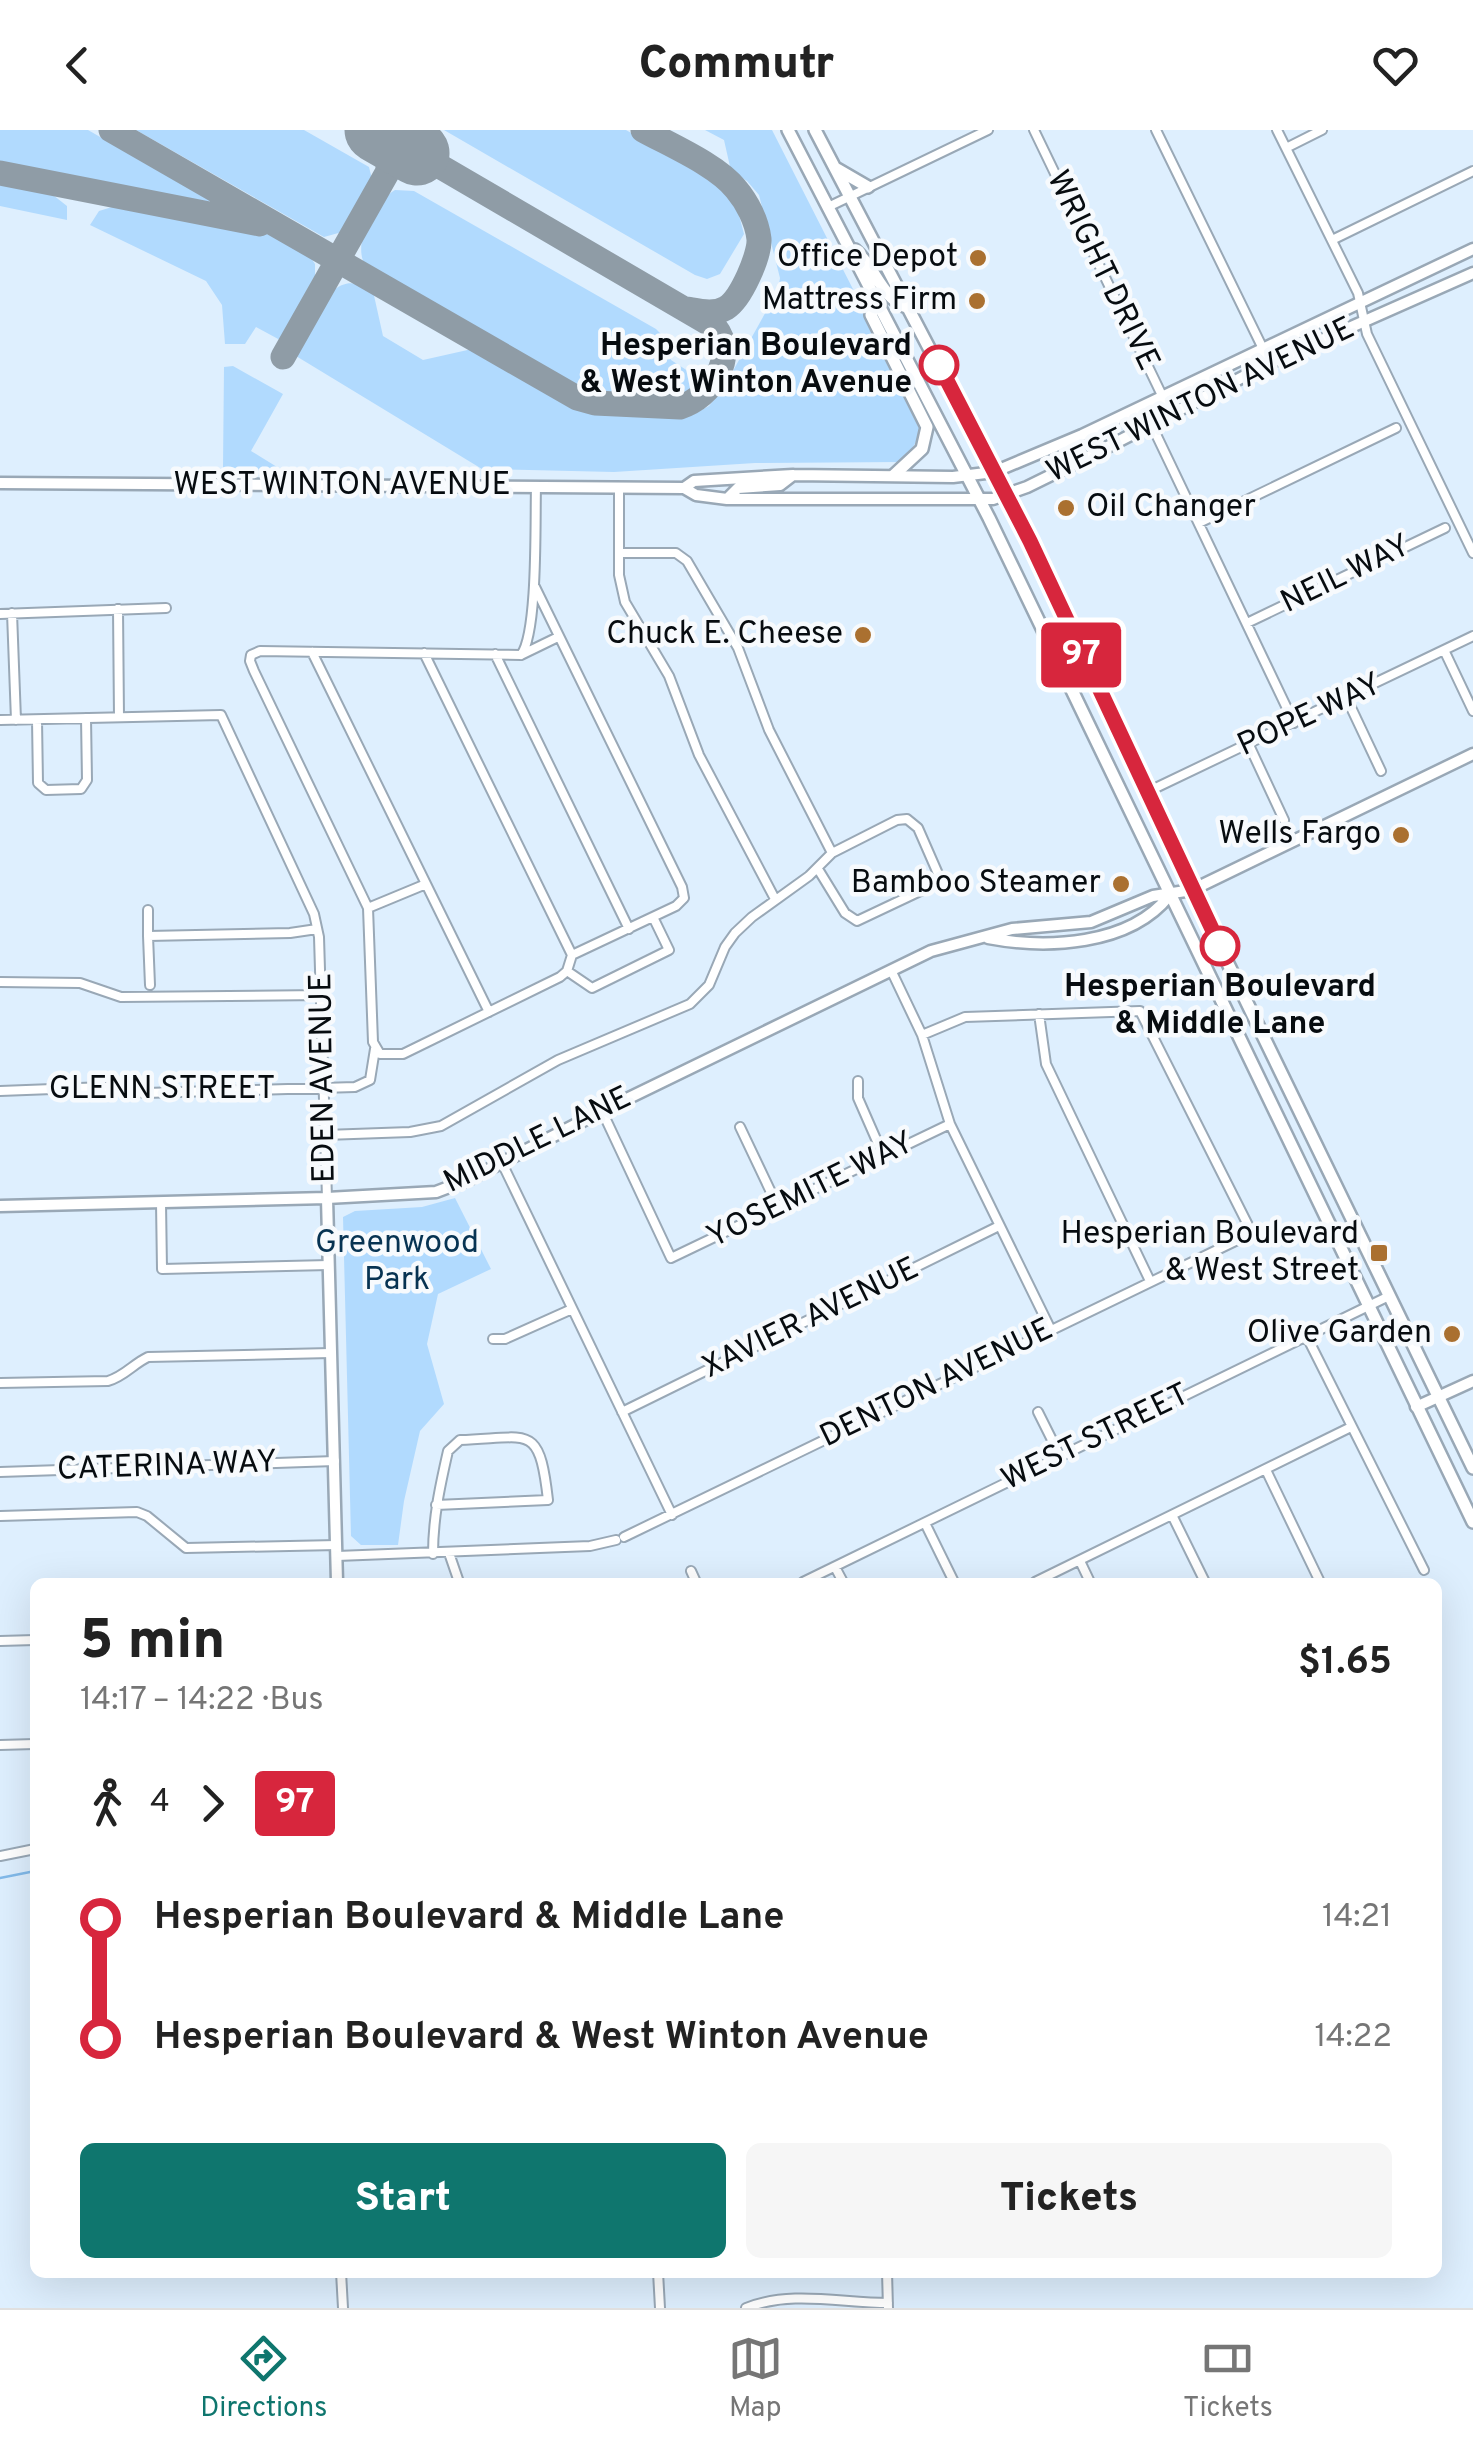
<!DOCTYPE html>
<html lang="en">
<head>
<meta charset="utf-8">
<style>
	:root { --surface:#fff; --page:#f6f6f6; --text:#222; --muted:#767676; --line:#e0e0e0; --accent:#0f766e }
	body { margin:0; font-family:Overpass,sans-serif; background:var(--page); color:var(--text); height:100vh; display:flex; flex-direction:column; font-size:38px; white-space:nowrap }
	* { box-sizing:border-box; margin:0 }
	p { font-size:32px; color:var(--muted) }
	.icon { flex:none; width:55px; height:55px; fill:none; stroke:currentColor; stroke-width:2; stroke-linecap:round; stroke-linejoin:round }
	.map { position:relative; flex:1; overflow:hidden }
	.sheet { position:absolute; left:30px; top:1448px; width:1412px; height:700px; display:flex; flex-direction:column; background:var(--surface); border-radius:15px; box-shadow:0 10px 40px #0002 }
	.sheet>* { flex:none }
	.badge { padding:0 20px; border-radius:8px; font-size:35px; line-height:65px }
	.map>.badge { position:absolute; translate:-50% -50%; box-shadow:0 0 0 5px #fff }
	.legs { display:flex; align-items:center; gap:15px; height:110px; padding:0 50px; font-size:32px }
	.legs p { margin-inline-start:auto }
	.summary { display:flex; align-items:center; justify-content:space-between; height:170px; padding:0 50px }
	h1 { font-size:55px; font-weight:800; line-height:75px }
	.cta { display:flex; gap:20px; margin-top:auto; padding:20px 50px }
	.cta a { flex:1; height:115px; border-radius:15px; background:var(--accent); color:#fff; font-size:40px; font-weight:800; line-height:115px; text-align:center }
	.cta a+a { background:var(--page); color:var(--text) }
	ul { padding:0 50px; list-style:none }
	li { display:flex; align-items:center; gap:35px; height:120px; font-size:38px }
	li i { display:grid; place-items:center; width:15px; height:100%; margin:0 12px; background:currentColor }
	li i::after { content:''; width:25px; height:25px; margin:-12px; border:8px solid; border-radius:50%; background:var(--surface) }
	li p { margin-inline-start:auto }
	li:first-child i { background:linear-gradient(#0000 50%,currentColor 0) }
	li:last-child i { background:linear-gradient(currentColor 50%,#0000 0) }
	header { display:flex; justify-content:space-between; align-items:center; height:130px; padding:0 50px; background:var(--surface); font-size:45px; font-weight:800 }
	.tabs { display:flex; justify-content:space-around; align-items:center; height:140px; border-top:2px solid var(--line); background:var(--surface); font-size:28px; color:var(--muted) }
	.tabs a { display:grid; justify-items:center; gap:5px }
	.tabs .selected { color:var(--accent) }
	.map>svg:first-child { display:block }
	.green { fill:#b1dafe }
	.lines { fill:none; stroke-linecap:round; stroke-linejoin:round }
	.stream { stroke:#82baea; stroke-width:2.5 }
	.taxiway { stroke:#8f9ca6; stroke-width:25 }
	.runway { stroke:#8f9ca6; stroke-width:65 }
	.street-casing { stroke:#99a8b6; stroke-width:12 }
	.secondary-casing { stroke:#99a8b6; stroke-width:15 }
	.primary-casing { stroke:#99a8b6; stroke-width:16 }
	.street { stroke:#fff; stroke-width:8 }
	.secondary { stroke:#fff; stroke-width:10 }
	.primary { stroke:#fff; stroke-width:11 }
	.line-1-casing { stroke:#fff; stroke-width:22 }
	.line-1 { stroke:#d7263d; stroke-width:15 }
	.poi-dot { fill:#aa7030; stroke:#f7fafd; stroke-width:4 }
	.stop-1-dot { fill:#fff; stroke:#d7263d; stroke-width:5 }
	.labels { text-anchor:middle; dominant-baseline:central; stroke-width:9; stroke-linejoin:round; paint-order:stroke }
	.poi-label { font-size:32px; fill:#070c10; stroke:#f7fafd; text-anchor:end }
	.street-label { font-size:32px; fill:#070c10; stroke:#f7fafd }
	.stop-label { font-size:32px; font-weight:bold; fill:#070c10; stroke:#f7fafd; text-anchor:end }
	.park-label { font-size:32px; fill:#073352; stroke:#f7fafd }
</style>
</head>
<body>
<header><svg class="icon" aria-label="back" viewBox="0 0 24 24"><path d="M15 5l-7 7 7 7"/></svg>Commutr<svg class="icon" aria-label="heart" viewBox="0 0 24 24"><path d="M12 20l-8-8c-3-5 5-10 8-4 3-6 11-1 8 4z"/></svg></header>
<div class="map">
<svg width="1473" height="2178" viewBox="0 0 1473 2178">
	<rect width="100%" height="100%" fill="#deeffe"/>
	<path class="green" d="M0 0H88L215 73 0 33Z
		M136 0H304L369 37 372 49 342 102 324 107Z
		M444 0H626L719 53 736 74 744 104 720 144 707 149 695 145Z
		M705 0H772L915 281C921 296 921 306 911 320L913 323 901 332 755 333 614 342 482 339 296 226 332 162C345 149 359 152 373 161L383 206 423 230 472 219 585 282 690 286 709 276 724 257 778 160 780 148 759 65 747 51 731 41 724 10Z
		M0 55 53 65 67 76V90L0 76Z
		M395 60 414 61 656 199 662 205 671 230 697 247 694 259 676 269 587 264 366 137C351 114 374 73 395 60Z
		M112 77 278 106 309 125 315 134V146L280 210 256 197 245 214H225L222 175 206 151 90 95 99 81Z
		M233 236 283 264 251 321 277 337V341H227L223 337 224 237Z
		M455 1068 491 1139 438 1164 427 1214 444 1274 420 1301 404 1371 398 1415H361L351 1406 343 1087 355 1081 422 1077Z"/>
	<g class="lines">
		<path class="stream" d="M0 1748 35 1741"/>
		<path class="taxiway" d="M111 0 577 268 595 273 680 277C712 267 738 226 715 197L417 23
			M643 0C670 15 717 35 736 59 747 72 757 91 759 109 760 125 741 169 726 178 714 185 699 181 687 179
			M0 43 260 94
			M283 227 387 43 391 25 376 0"/>
		<path class="runway" d="M377 0 417 23"/>
		<g class="street-casing">
			<path id="street" d="M1034 0 1170 282
				M1156 0 1270 233
				M1277 0 1358 163 1367 204 1473 423
				M1286 18 1322 0
				M828 77 988 0
				M1332 110 1473 41
				M1143 277 1294 593
				M619 358V445L625 472 669 546 699 625 775 769
				M1199 393 1396 298
				M620 423H676L687 431 738 518 769 600 832 723
				M535 457 682 757 684 768 676 776 572 825 567 841 560 847 403 924H380L373 912 368 778 254 541 250 531 251 525 260 521 521 525 558 507
				M118 479 119 587
				M12 483 16 590
				M0 484 166 478
				M1247 493 1445 398
				M1444 520 1473 581
				M312 522 489 882
				M424 523 572 825
				M495 524 629 799
				M521 525C538 503 535 390 536 357
				M1347 569 1381 641
				M0 590 221 585 314 784 319 807 327 1068
				M37 590 38 653 46 660 81 659 87 650 86 588
				M1249 615 1284 690
				M1145 663 1473 506
				M368 778 426 754
				M148 780V806
				M891 840 922 905 950 994 1050 1198
				M567 841 592 858 669 820 653 787
				M0 852 80 853 121 867 322 865
				M150 855 148 806 290 803 317 799
				M1039 884 1046 934 1150 1151
				M858 951V968L883 1025
				M0 961 105 957 146 963 355 957 370 950 375 919
				M602 981 671 1128 950 994
				M740 997 778 1077
				M325 1005 410 1002 441 996 558 930 690 874 709 855 725 817 735 803 752 787 809 746 832 723 897 690 907 689 918 698 939 746 931 756 857 791 845 783 818 739
				M502 1033 672 1385
				M161 1073 162 1139 329 1135
				M1306 1205 1424 1440
				M493 1209H505L572 1179
				M0 1253 108 1251C125 1246 133 1234 148 1227L331 1223
				M622 1282 999 1096
				M1038 1282 1060 1326
				M1266 1340 1320 1452
				M0 1342 335 1331
				M1172 1385 1205 1452
				M0 1386 137 1382 147 1386 186 1418 337 1415
				M925 1393 954 1452
				M624 1407 1252 1103 1140 881 965 887 922 905
				M449 1423 459 1452
				M433 1424C433 1388 440 1356 448 1321L460 1310C530 1308 539 1292 548 1370L436 1375
				M337 1426 590 1416 616 1410
				M1080 1431 1090 1452
				M835 1437 843 1452
				M691 1441 696 1452
				M803 1452 1389 1166
				M1035 1452 1351 1297
				M0 1511 35 1510
				M0 1615 35 1614
				M0 1726 35 1719
				M341 2142 343 2178
				M658 2142 660 2178
				M887 2142 888 2178
				M746 2178C791 2160 841 2173 888 2173"/>
		</g>
		<g class="secondary-casing">
			<path id="secondary" d="M0 353 684 358 694 351 793 345 953 347 994 342 1082 305 1473 119
				M684 358 696 365 727 369H993L1027 357 1092 325 1270 233 1473 143
				M727 369 738 358 780 355 793 345
				M988 808C1046 819 1129 816 1169 766
				M327 1068 337 1452
				M0 1076 327 1068 436 1062 470 1049 602 981 931 821 1012 799 1091 792 1153 766 1192 760 1473 624
				M1416 1277 1473 1251"/>
		</g>
		<g class="primary-casing">
			<path id="primary" d="M788 0 989 388 1473 1392
				M815 0 1030 411 1183 741 1473 1338
				M837 39 868 57
				M855 120C877 139 880 168 909 178
				M877 171 871 185 927 297 922 319 894 345"/>
		</g>
		<use href="#street" class="street"/>
		<use href="#secondary" class="secondary"/>
		<use href="#primary" class="primary"/>
	</g>
	<g class="lines">
		<g class="line-1-casing">
			<path id="line-1" d="M939 235 1030 411 1220 816"/>
		</g>
		<use href="#line-1" class="line-1"/>
	</g>
	<g class="poi-dot">
		<circle cx="978" cy="128" r="10"/>
		<circle cx="977" cy="171" r="10"/>
		<circle cx="1066" cy="378" r="10"/>
		<circle cx="863" cy="505" r="10"/>
		<circle cx="1401" cy="705" r="10"/>
		<circle cx="1121" cy="754" r="10"/>
		<rect x="1369" y="1113" width="20" height="20" rx="5"/>
		<circle cx="1452" cy="1204" r="10"/>
	</g>
	<g class="stop-1-dot">
		<circle cx="939" cy="235" r="18"/>
		<circle cx="1220" cy="816" r="18"/>
	</g>
	<g class="labels">
		<g class="poi-label">
			<text x="958" y="128">Office Depot</text>
			<text x="957" y="171">Mattress Firm</text>
			<text x="1086" y="378" text-anchor="start">Oil Changer</text>
			<text x="843" y="505">Chuck E. Cheese</text>
			<text x="1381" y="705">Wells Fargo</text>
			<text x="1101" y="754">Bamboo Steamer</text>
			<text x="1359" y="1105">Hesperian Boulevard<tspan x="1359" dy="37">&amp; West Street</tspan></text>
			<text x="1432" y="1204">Olive Garden</text>
		</g>
		<g class="street-label">
			<text transform="translate(1102 141) rotate(64)">WRIGHT DRIVE</text>
			<text transform="translate(1201 271) rotate(-26)">WEST WINTON AVENUE</text>
			<text x="342" y="356">WEST WINTON AVENUE</text>
			<text transform="translate(1346 445) rotate(-26)">NEIL WAY</text>
			<text transform="translate(1310 586) rotate(-25)">POPE WAY</text>
			<text transform="translate(324 948) rotate(-91)">EDEN AVENUE</text>
			<text x="162" y="960">GLENN STREET</text>
			<text transform="translate(538 1011) rotate(-26)">MIDDLE LANE</text>
			<text transform="translate(811 1061) rotate(-26)">YOSEMITE WAY</text>
			<text transform="translate(811 1189) rotate(-26)">XAVIER AVENUE</text>
			<text transform="translate(937 1254) rotate(-26)">DENTON AVENUE</text>
			<text transform="translate(1096 1308) rotate(-26)">WEST STREET</text>
			<text transform="translate(167 1337) rotate(-2)">CATERINA WAY</text>
		</g>
		<g class="stop-label">
			<text x="912" y="217">Hesperian Boulevard<tspan x="912" dy="37">&amp; West Winton Avenue</tspan></text>
			<text x="1220" y="858" text-anchor="middle">Hesperian Boulevard<tspan x="1220" dy="37">&amp; Middle Lane</tspan></text>
		</g>
		<g class="park-label">
			<text x="397" y="1114">Greenwood<tspan x="397" dy="37">Park</tspan></text>
		</g>
	</g>
</svg>
<b class="badge" style="left:1081px;top:525px;background:#d7263d;color:#fff">97</b>
<section class="sheet">
<div class="summary"><div><h1>5 min</h1><p>14:17 – 14:22 · Bus</p></div><b>$1.65</b></div>
<div class="legs"><svg class="icon" aria-label="walk" viewBox="0 0 24 24"><circle cx="13" cy="4" r="2"/><path d="M13 8l-2 6 4 7M11 14l-3 7M7 12l3-4h3l4 4"/></svg>4<svg class="icon" aria-label="forward" viewBox="0 0 24 24"><path d="M9 5l7 7-7 7"/></svg><b class="badge" style="background:#d7263d;color:#fff">97</b></div>
<ul>
<li><i style="color:#d7263d"></i><b>Hesperian Boulevard &amp; Middle Lane</b><p>14:21</p></li>
<li><i style="color:#d7263d"></i><b>Hesperian Boulevard &amp; West Winton Avenue</b><p>14:22</p></li>
</ul>
<div class="cta"><a>Start</a><a>Tickets</a></div>
</section>
</div>
<nav class="tabs">
<a class="selected"><svg class="icon" aria-label="directions" viewBox="0 0 24 24"><path d="M12 3l9 9-9 9-9-9zM9 14v-3h6M13 9l2 2-2 2"/></svg>Directions</a>
<a><svg class="icon" aria-label="map" viewBox="0 0 24 24"><path d="M3 6l6-2 6 2 6-2v14l-6 2-6-2-6 2zM9 4v14M15 6v14"/></svg>Map</a>
<a><svg class="icon" aria-label="tickets" viewBox="0 0 24 24"><path d="M3 7h18v10H3zM15 7v10"/></svg>Tickets</a>
</nav>
</body>
</html>
